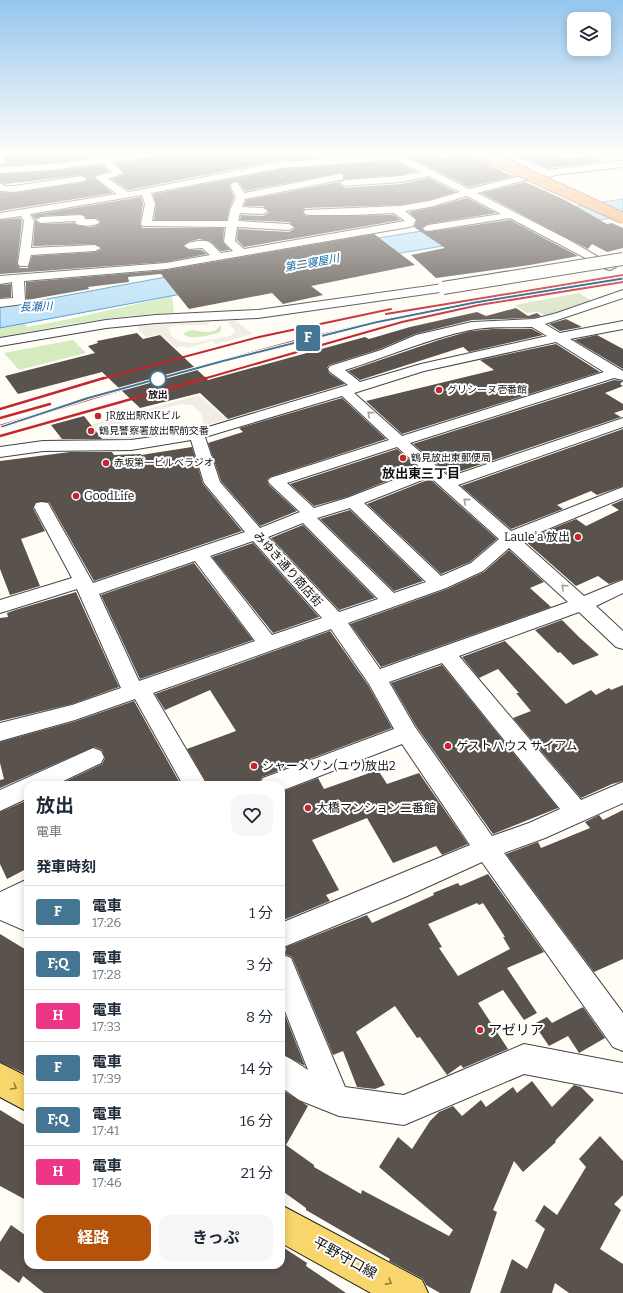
<!DOCTYPE html>
<html lang="ja">
<head>
<meta charset="utf-8">
<style>
	:root { --surface:#fff; --page:#f6f6f7; --text:#1f2937; --muted:#747a83; --line:#e0e1e3; --accent:#b45309 }
	body { margin:0; font-family:Bitter,"Noto Sans JP",serif; background:var(--page); color:var(--text); height:100vh; display:flex; flex-direction:column; font-size:15px; white-space:nowrap }
	* { box-sizing:border-box; margin:0 }
	p { font-size:13px; color:var(--muted) }
	.icon { flex:none; width:22px; height:22px; fill:none; stroke:currentColor; stroke-width:2; stroke-linecap:round; stroke-linejoin:round }
	.map { position:relative; flex:1; overflow:hidden }
	.sheet { position:absolute; left:24px; top:781px; width:261px; height:488px; display:flex; flex-direction:column; background:var(--surface); border-radius:12px; box-shadow:0 2px 10px #0003 }
	.sheet>* { flex:none }
	.badge { padding:0 8px; border-radius:3px; font-size:14px; line-height:26px }
	.controls { position:absolute; left:567px; top:12px; display:grid; gap:8px }
	.controls a { display:grid; place-items:center; width:44px; height:44px; border-radius:8px; background:var(--surface); box-shadow:0 2px 10px #0003; font-size:20px }
	.map>.badge { position:absolute; translate:-50% -50%; box-shadow:0 0 0 2px #fff }
	h2 { padding:0 12px; font-size:15px; line-height:36px }
	.round { display:grid; place-items:center; flex:none; width:42px; height:42px; border-radius:12px; background:var(--page) }
	.head { display:flex; align-items:center; justify-content:space-between; height:68px; padding:0 12px }
	h1 { font-size:19px; font-weight:700; line-height:30px }
	.button { display:flex; gap:8px; margin-top:auto; padding:8px 12px }
	.button a { flex:1; height:46px; border-radius:12px; background:var(--accent); color:#fff; font-size:16px; font-weight:700; line-height:46px; text-align:center }
	.button a+a { background:var(--page); color:var(--text) }
	ul { padding:0; list-style:none }
	li { display:flex; align-items:center; gap:12px; height:52px; padding:0 12px; border-top:1px solid var(--line) }
	li div { flex:1 }
	li b { display:block; font-size:15px }
	li em { font-style:normal }
	li .badge { min-width:44px; font-weight:700; text-align:center }
	.map>svg:first-child { display:block }
	.green { fill:#d5ebbd }
	.cemetery { fill:#d9e3c4 }
	.plaza { fill:#f1ede2 }
	.water { fill:#b9e0f7; stroke:#3f96cf }
	.building { fill:#5a524d; fill-rule:evenodd }
	.lines { fill:none; stroke-linecap:round; stroke-linejoin:round }
	.minor-casing { stroke:#444; stroke-width:2 }
	.major-casing { stroke:#222; stroke-width:2 }
	.minor { fill:#fff; fill-rule:evenodd }
	.major { fill:#f9d66b; fill-rule:evenodd }
	.rail-far1 { stroke:#c4262e; stroke-width:2 }
	.rail { stroke:#c4262e; stroke-width:2.5 }
	.minor-bridge-casing { stroke:#444; stroke-width:14; stroke-linecap:butt }
	.highway-bridge-casing { stroke:#222; stroke-width:12; stroke-linecap:butt }
	.minor-bridge { stroke:#fff; stroke-width:12 }
	.highway-bridge { stroke:#f5a25d; stroke-width:11 }
	.oneway { stroke:#a0a0a0 }
	.oneway2 { stroke:#917d42 }
	.line { fill:#447694; stroke:#fff }
	.stop-dot { fill:#fff; stroke:#447694; stroke-width:2 }
	.poi-dot { fill:#c4262e; stroke:#fff; stroke-width:1.5 }
	.labels { text-anchor:middle; dominant-baseline:central; stroke-width:4; stroke-linejoin:round; paint-order:stroke }
	.far-poi-label { font-size:10px; fill:#111; stroke:#fff; text-anchor:start }
	.far-stop-label { font-size:10px; font-weight:bold; fill:#111; stroke:#fff }
	.far-water-label { font-size:11px; font-style:italic; fill:#1768a6; stroke:#fff }
	.poi-label { font-size:12px; fill:#111; stroke:#fff; text-anchor:start }
	.street-label { font-size:12px; fill:#111; stroke:#fff }
	.neighbourhood-label { font-size:13px; font-weight:bold; fill:#111; stroke:#fff }
	.near-poi-label { font-size:14px; fill:#111; stroke:#fff; text-anchor:start }
	.near-street-label { font-size:14px; fill:#111; stroke:#fff }
</style>
</head>
<body>
<div class="map">
<svg width="623" height="1293" viewBox="0 0 623 1293">
	<rect width="100%" height="100%" fill="#fffdf5"/>
	<path class="green" d="M172 296 174 313C115 315 58 326 0 337V329L25 324 27 327 70 319Z
		M221 325V330L219 333C208 335 192 341 183 334 193 323 208 341 221 325Z
		M73 340 86 353 19 370 4 353Z"/>
	<path class="cemetery" d="M579 293 593 302 549 317 538 312 527 313 515 305Z"/>
	<path class="plaza" d="M238 319 236 321 253 334 216 344 212 341 187 348 183 346 176 348 160 334 146 337 139 331 138 325 206 321 209 322V324L206 325H176L168 328 172 337 178 341 194 343 230 336 235 331 228 322Z
		M199 395 224 417 244 410 248 414 207 425 203 423 202 414 192 405 181 404 132 417 126 424 129 431 141 435 155 434 176 424 183 425 186 428 183 432 143 439 104 442H56L61 433Z"/>
	<path class="water" d="M623 199V216L395 254 0 328V305L26 303 359 241Z"/>
	<path class="building" d="M18 153H130L52 163 0 166V164L6 163 2 157Z
		M159 153H381L281 160 128 190 111 179 125 174 115 163 154 157Z
		M406 153H434L440 158 466 154 497 170 514 176 469 187 405 155Z
		M512 153H554L564 158 591 156 602 162 549 168Z
		M392 160 416 171 401 175 344 179V174L340 173 245 191 239 182 234 181 229 185 234 197 229 209 227 220H154L156 204 153 194 281 169 377 162Z
		M102 165 109 171 97 175 94 178 113 193 0 211V192L14 193 85 182 88 179 82 175 6 184 0 182V174L52 171Z
		M428 178 456 192 429 200 400 205 305 208 303 211 304 215 309 216 394 215 401 220 244 247 237 240 238 229 289 232 295 228 289 222 240 220 241 215 263 216 269 212 263 206H244L246 200 339 182V184L345 188 401 184Z
		M525 182 565 200 607 224 612 223 623 228V248L607 252 592 244 588 249 481 193Z
		M141 197 143 204 140 224 142 228H224L223 242 230 250 221 251 210 241 199 239 188 242 183 246 189 250H201L207 254 166 262 0 274V220L20 218 22 221 17 264 20 268H28L32 256 95 252 102 249 95 244 33 246 35 221 41 224 74 223 76 225 89 227 96 226 101 222 96 218H86L84 215 80 214 41 216 35 219 32 215Z
		M467 198 496 213 428 224 422 228 423 231 428 232 510 220 578 256 530 265 436 278 411 255 445 248 414 227 417 220 409 212 430 208Z
		M374 234 415 265 311 286 323 295 283 304 272 293 189 309 161 274 128 277 129 282 88 287 89 289 27 300 26 298V282L166 270Z
		M11 284V297L0 298V285Z
		M516 308 528 316 537 313 541 316 534 318 472 320 415 334 380 349 329 365 327 368 329 373 345 384 228 419 200 393 140 408 102 372 18 394 5 376 95 353 88 346 98 343 97 341 137 333 143 339 160 335 208 380 365 337 369 339 410 327 477 312 486 316Z
		M566 319 582 327 560 331 549 324Z
		M493 329H532L543 335 469 352 463 347 360 380 348 371 439 340 470 331Z
		M597 335 623 349V369L574 340Z
		M556 344 600 372 402 434 366 401 494 370 480 360Z
		M614 380 623 381 620 384 623 386 605 393 623 404V410L614 413 621 417 449 475 413 444Z
		M342 398 386 439 270 477 267 480 269 485 297 511 260 526 221 481 208 443 243 432 239 428Z
		M84 416 102 439H62L51 425Z
		M623 429V486L597 495 591 491 557 505 563 509 511 529 461 486Z
		M192 447 203 484 242 531 94 581 49 502H36L33 508 45 531 21 539 40 586 10 595 0 569V461L70 452H112L114 455 141 454V455Z
		M397 449 419 468 347 497 314 506 290 484Z
		M430 479 497 539 470 562 441 574 367 504Z
		M623 500V579L609 584 598 576 576 586 524 540 576 519 586 526 619 510 611 505Z
		M350 510 423 581 394 591 320 519Z
		M303 525 375 598 339 610 271 538Z
		M253 543 319 617 273 633 212 557Z
		M509 550 544 582 530 588 551 607 381 667 350 624 447 589 484 572Z
		M194 563 253 640 140 679 101 595Z
		M76 592 119 687 72 704 0 721V618L8 617 7 613 15 610Z
		M562 620 580 638 599 655 573 665 560 652 558 653 535 630Z
		M330 631 368 685 392 728 262 777 260 781 248 785H208L187 749 236 731 210 690 165 710 155 694Z
		M505 641 566 704 591 690 596 695 609 688 611 690 623 685V781L612 784 581 798 513 718 531 711 516 693H519L498 669 479 678 462 657Z
		M442 665 558 808 493 834 416 726 391 683Z
		M134 701 181 785H58L102 764 105 758 102 750 94 747 0 788V780L4 779 0 763V742L76 721Z
		M378 770 387 784 419 773 468 844 442 855 436 846 393 863 367 818 312 840 339 890 326 895 330 901 281 921V792L318 778 324 789Z
		M28 800V868L7 879 0 864V812Z
		M623 810V959L594 972 506 854 538 842 541 848 590 828 585 822 599 815 603 820Z
		M488 874 544 952 507 968 537 1013 524 1020 503 990 478 1003 508 1049 463 1068 461 1065 447 1075 420 1037 417 1038 395 1006 356 1032 385 1085 375 1089 357 1087 343 1051 333 1055 292 957 285 954 286 947 367 915 372 923 434 895 433 893 458 883 460 886ZM477 903 479 905 483 903 505 937H503L510 949 458 976 439 948 442 947 428 924Z
		M0 934 28 951V1075L0 1062Z
		M281 1005 305 1066 281 1053Z
		M583 1007 605 1038 579 1053 568 1036 549 1046 534 1024 547 1017 552 1023Z
		M532 1081 552 1107 574 1085 581 1087 594 1100 555 1141 556 1142 523 1172 514 1161 493 1210 497 1212 470 1293H440L426 1285 423 1279 389 1261 390 1259 306 1210V1208L281 1190V1089L308 1106 286 1145 314 1165V1167L361 1194 362 1190 449 1236 453 1230 379 1167 398 1137 412 1149 430 1121 439 1112 453 1106 462 1116 481 1100 486 1107 513 1087 517 1093Z
		M0 1110 28 1127V1201L0 1186Z
		M600 1136 623 1161V1195L614 1204 621 1210 600 1249 623 1264V1293H569L555 1283 552 1293H500L512 1259 527 1269 545 1229 535 1221 544 1205 557 1215 586 1167 579 1159Z
		M11 1225 28 1237V1265H281V1246L307 1263 306 1266 346 1293H44L23 1276 19 1283 0 1269V1242Z"/>
	<g class="lines">
		<g class="minor-casing">
			<path id="minor" d="M0 153H9L8 155 0 156Z
				M138 153H158L154 156 111 162 124 173 108 179 128 192 281 162 377 155 386 153H405L402 155 469 189 527 174 532 177 530 179 477 193 569 240 616 267 610 270 606 269 510 218 428 231 424 230 423 228 428 225 501 214 467 196 430 207 405 211 416 220 413 226 409 227 166 269 24 281 25 301 23 304 0 307V299L13 298 12 282 0 284V276L166 263 210 255 202 248 189 249 184 246C187 242 203 239 209 242 213 244 217 250 221 253L233 251 224 242 226 227 142 226 141 224 145 204 142 195 30 214 34 221 31 248 95 245 101 248 95 251 31 255 28 266H20L18 264 24 221 21 216 0 219V213L117 194 95 178 97 176 112 172 102 163 52 170 0 173V167L52 164ZM392 158 421 172 401 176 345 180 340 183 345 186 401 182 428 176 460 192 429 201 400 206 305 210 304 212 305 214 309 215H354L394 213 405 221 244 249 235 241 237 227 289 230 294 227 289 224 238 221 240 213 263 214 268 211 263 208 242 207 245 199 340 180 343 179V175L340 174 244 193 238 183 235 182 230 185 236 197 230 210 228 221H152L155 204 151 193 281 168 377 161Z
				M467 153H477L506 167 501 170 498 169Z
				M499 153H509L549 170 623 161V167L555 175 551 177 542 175Z
				M82 176 87 179 85 181 14 192 0 191V183L6 186H14Z
				M80 215 84 216 85 219H95L100 222C95 227 83 226 76 224L75 221 41 223 36 220 41 217Z
				M443 284 447 285 449 288 447 291 258 318 156 323 106 328 0 346V338L106 320 156 315 258 310Z
				M623 290V298L545 324 560 333 623 321V329L570 339 623 371V380L614 378 410 443 449 477 623 418V427L458 485 511 531 623 487V498L521 540 584 596 623 580V593L596 606 623 631V649L616 647 579 612 459 656 581 800 623 782V803L545 838 504 853 623 1013V1051L613 1047 482 862 405 897 281 948V923L470 845 402 744 281 791V785H259L263 778 394 729 369 684 331 629 153 693 207 785H183L135 699 75 720 0 741V723L72 705 121 688 77 589 0 613V600L72 578 34 507 36 503 42 502 48 503 93 583 245 532 204 483 191 440 131 450 43 451 0 457V447L43 441 131 440 195 431 348 385 330 372 328 369 330 366 381 350 416 335 472 322 534 319 557 313ZM532 327 547 336 421 364 360 382 345 370C387 357 427 339 470 330 490 326 512 328 532 327ZM556 342 604 372 402 436 354 393 424 371ZM342 396 389 440 270 478 268 481 270 484 300 512 260 528 220 482 205 437ZM397 447 422 469 347 498 314 508 287 483ZM430 477 499 539 471 563 441 576 364 503ZM350 508 426 582 394 593 317 518ZM303 523 378 599 339 612 268 537ZM253 541 322 618 272 635 210 556ZM509 548 568 602 380 669 348 623 446 588 483 571ZM195 561 255 641 139 681 99 594ZM442 663 560 809 529 823 492 836 415 727 389 682Z
				M93 748 101 751 104 757 101 763 55 785H28V798L0 811V790Z
				M28 879V903L24 905 28 907V932L0 920V892Z
				M281 954 291 958 345 1087 404 1095 524 1044 623 1063V1093L524 1074 404 1125 339 1116 299 1100 281 1087V1054L291 1059 308 1070 281 1001Z"/>
		</g>
		<g class="major-casing">
			<path id="major" d="M0 1063 28 1077V1112L0 1097Z
				M281 1205 422 1280 428 1293H371L281 1243Z"/>
		</g>
		<use href="#minor" class="minor"/>
		<use href="#major" class="major"/>
		<path class="rail-far1" d="M386 314 623 275
			M101 379 259 337 391 309
			M155 379 295 341 394 318
			M203 379 402 322 479 305 623 282"/>
		<path class="rail" d="M0 409 104 378
			M0 418 50 404
			M0 426 159 378
			M0 436 206 378"/>
		<g class="minor-bridge-casing">
			<path id="minor-bridge" d="M443 288 623 259"/>
		</g>
		<g class="highway-bridge-casing">
			<path id="highway-bridge" d="M481 153 623 218"/>
		</g>
		<use href="#minor-bridge" class="minor-bridge"/>
		<use href="#highway-bridge" class="highway-bridge"/>
	</g>
	<defs><path id="oneway-chevron" d="M-2-3.5L2.5 0L-2 3.5" fill="none" stroke-width="1.6" stroke-linecap="round" stroke-linejoin="round"/></defs>
	<g class="oneway">
		<use href="#oneway-chevron" transform="translate(370 414) rotate(-138)"/>
		<use href="#oneway-chevron" transform="translate(466 501) rotate(-140)"/>
		<use href="#oneway-chevron" transform="translate(564 587) rotate(-138)"/>
	</g>
	<g class="oneway2">
		<use href="#oneway-chevron" transform="translate(14 1087) rotate(30)"/>
		<use href="#oneway-chevron" transform="translate(389 1282) rotate(29)"/>
	</g>
	<linearGradient id="sky" x2="0" y2="1"><stop stop-color="#95c6ee"/><stop offset="0.46" stop-color="#fffefa"/><stop offset="1" stop-color="#fffefa" stop-opacity="0"/></linearGradient>
	<rect width="623" height="334" fill="url(#sky)"/>
	<path class="line" d="M623 277V280L475 304 375 324 225 362 90 399 2 428 0 426 86 397 221 360 375 321 475 301Z"/>
	<circle class="stop-dot" cx="158" cy="379" r="8"/>
	<g class="poi-dot">
		<circle cx="439" cy="390" r="4"/>
		<circle cx="98" cy="416" r="4"/>
		<circle cx="91" cy="431" r="4"/>
		<circle cx="403" cy="458" r="4"/>
		<circle cx="106" cy="463" r="4"/>
		<circle cx="76" cy="496" r="4"/>
		<circle cx="578" cy="537" r="4"/>
		<circle cx="448" cy="746" r="4"/>
		<circle cx="254" cy="766" r="4"/>
		<circle cx="308" cy="808" r="4"/>
		<circle cx="480" cy="1030" r="4"/>
	</g>
	<g class="labels">
		<g class="far-poi-label">
			<text x="447" y="390">グリシーヌ壱番館</text>
			<text x="106" y="416">JR放出駅NKビル</text>
			<text x="99" y="431">鶴見警察署放出駅前交番</text>
			<text x="411" y="458">鶴見放出東郵便局</text>
			<text x="114" y="463">赤坂第一ビルべラジオ</text>
		</g>
		<g class="far-stop-label">
			<text x="158" y="395">放出</text>
		</g>
		<g class="far-water-label">
			<text transform="translate(312 263) rotate(-10)">第二寝屋川</text>
			<text transform="translate(36 307) rotate(-2)">長瀬川</text>
		</g>
		<g class="poi-label">
			<text x="84" y="496">GoodLife</text>
			<text x="570" y="537" text-anchor="end">Laule'a 放出</text>
			<text x="456" y="746">ゲストハウス サイアム</text>
			<text x="262" y="766">シャーメゾン(ユウ)放出2</text>
			<text x="316" y="808">大橋マンション二番館</text>
		</g>
		<g class="street-label">
			<text transform="translate(288 569) rotate(48)">みゆき通り商店街</text>
		</g>
		<g class="neighbourhood-label">
			<text x="421" y="473">放出東三丁目</text>
		</g>
		<g class="near-poi-label">
			<text x="488" y="1030">アゼリア</text>
		</g>
		<g class="near-street-label">
			<text transform="translate(345 1258) rotate(29)">平野守口線</text>
		</g>
	</g>
</svg>
<div class="controls">
<a><svg class="icon" aria-label="layers" viewBox="0 0 24 24"><path d="M12 4l9 5-9 5-9-5zM3 14l9 5 9-5"/></svg></a>
</div>
<b class="badge" style="left:308px;top:338px;background:#447694;color:#fff">F</b>
<section class="sheet">
<div class="head"><div><h1>放出</h1><p>電車</p></div><a class="round"><svg class="icon" aria-label="heart" viewBox="0 0 24 24"><path d="M12 20l-8-8c-3-5 5-10 8-4 3-6 11-1 8 4z"/></svg></a></div>
<h2>発車時刻</h2>
<ul>
<li><span class="badge" style="background:#447694;color:#fff">F</span><div><b>電車</b><p>17:26</p></div><em>1 分</em></li>
<li><span class="badge" style="background:#447694;color:#fff">F;Q</span><div><b>電車</b><p>17:28</p></div><em>3 分</em></li>
<li><span class="badge" style="background:#ee3689;color:#fff">H</span><div><b>電車</b><p>17:33</p></div><em>8 分</em></li>
<li><span class="badge" style="background:#447694;color:#fff">F</span><div><b>電車</b><p>17:39</p></div><em>14 分</em></li>
<li><span class="badge" style="background:#447694;color:#fff">F;Q</span><div><b>電車</b><p>17:41</p></div><em>16 分</em></li>
<li><span class="badge" style="background:#ee3689;color:#fff">H</span><div><b>電車</b><p>17:46</p></div><em>21 分</em></li>
</ul>
<div class="button"><a>経路</a><a>きっぷ</a></div>
</section>
</div>
</body>
</html>
